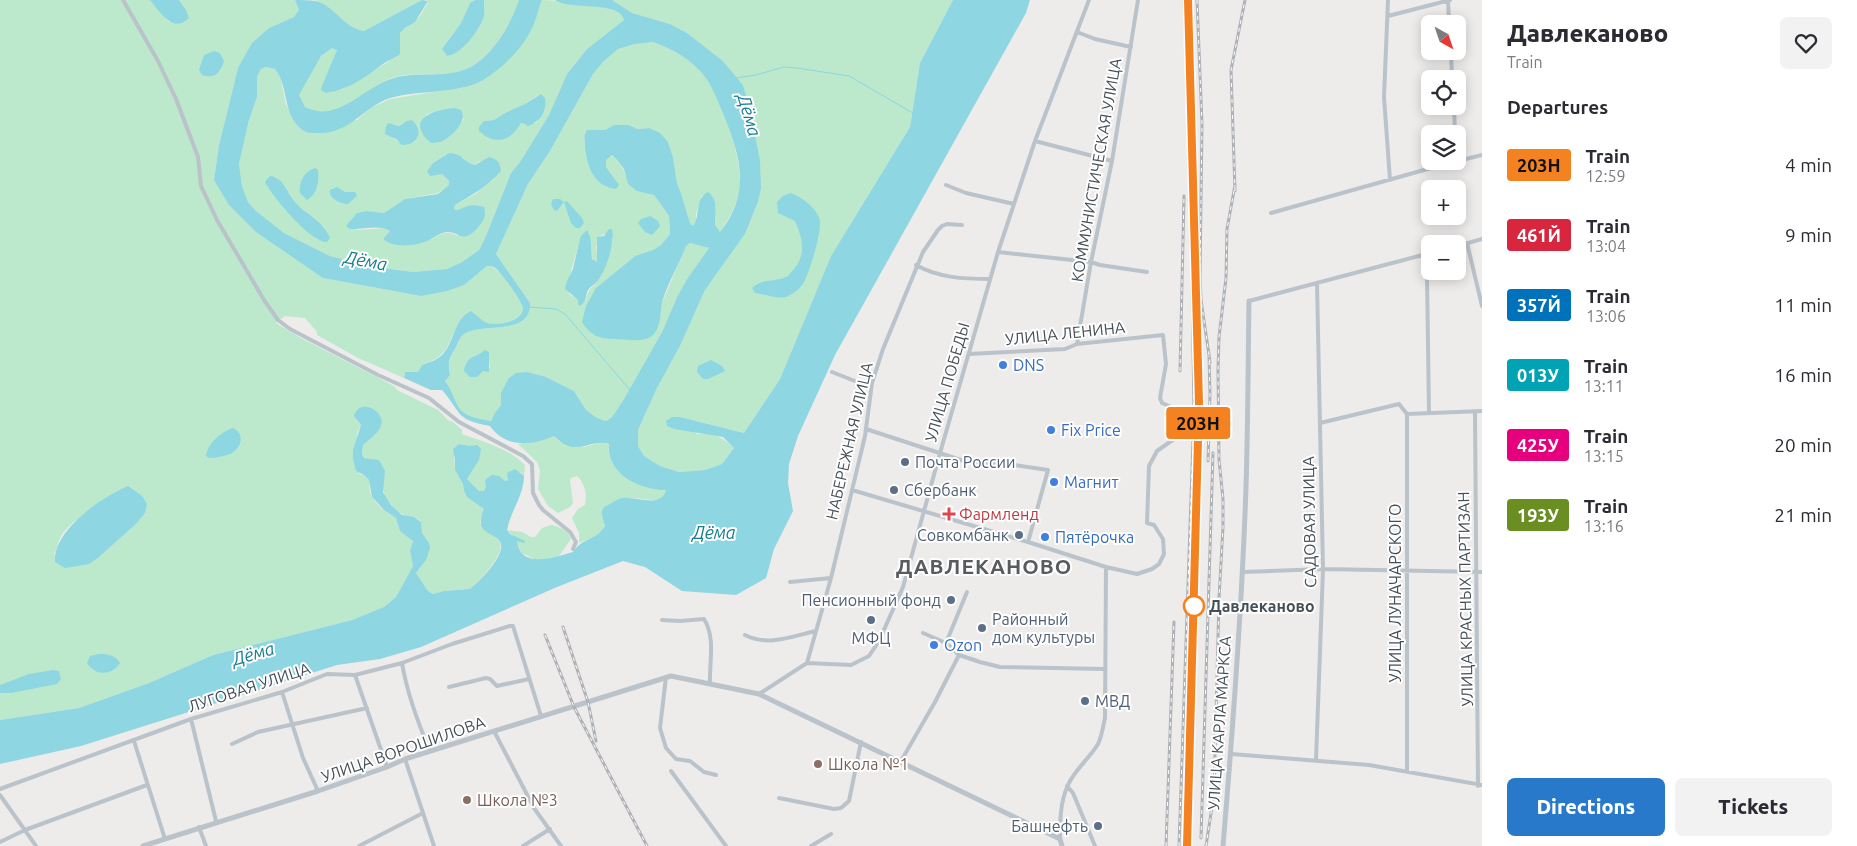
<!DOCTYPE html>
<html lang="en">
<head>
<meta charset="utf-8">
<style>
	:root { --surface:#fff; --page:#f2f2f3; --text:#2b2b33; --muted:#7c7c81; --accent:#2979ca }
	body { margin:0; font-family:Ubuntu,sans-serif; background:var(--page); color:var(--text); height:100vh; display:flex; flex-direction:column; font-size:19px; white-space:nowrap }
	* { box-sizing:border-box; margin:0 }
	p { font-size:16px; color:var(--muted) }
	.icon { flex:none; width:28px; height:28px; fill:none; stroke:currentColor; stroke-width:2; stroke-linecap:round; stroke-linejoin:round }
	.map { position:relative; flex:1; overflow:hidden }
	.side { display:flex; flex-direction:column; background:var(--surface); width:375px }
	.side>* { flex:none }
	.badge { padding:0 10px; border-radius:4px; font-size:18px; line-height:32px }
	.needle { width:32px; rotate:140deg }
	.fabs { position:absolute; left:1421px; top:15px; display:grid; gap:10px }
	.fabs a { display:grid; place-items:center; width:45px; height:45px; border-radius:8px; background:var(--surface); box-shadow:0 2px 12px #0003; font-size:25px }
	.map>.badge { position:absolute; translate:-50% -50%; box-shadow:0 0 0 2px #fff }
	h2 { padding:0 25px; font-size:19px; line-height:45px }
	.round { display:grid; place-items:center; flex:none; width:52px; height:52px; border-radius:8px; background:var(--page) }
	.summary { display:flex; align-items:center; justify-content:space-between; height:85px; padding:0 25px }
	h1 { font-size:24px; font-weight:800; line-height:38px }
	.primary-button { display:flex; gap:10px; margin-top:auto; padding:10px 25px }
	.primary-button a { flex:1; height:58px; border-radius:8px; background:var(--accent); color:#fff; font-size:20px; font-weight:800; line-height:58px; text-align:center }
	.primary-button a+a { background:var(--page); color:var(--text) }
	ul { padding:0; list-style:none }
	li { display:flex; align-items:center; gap:15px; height:70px; padding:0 25px }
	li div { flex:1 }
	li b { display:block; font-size:19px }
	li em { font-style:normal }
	li .badge { min-width:55px; font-weight:700; text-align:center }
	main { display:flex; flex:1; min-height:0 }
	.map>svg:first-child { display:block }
	.green { fill:#bce9cb; fill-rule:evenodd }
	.water { fill:#8dd6e2; fill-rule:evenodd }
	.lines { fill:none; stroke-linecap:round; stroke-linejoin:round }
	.stream { stroke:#8dd6e2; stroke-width:1 }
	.minor { stroke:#bac3ca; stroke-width:4 }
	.tertiary { stroke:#bac3ca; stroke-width:5 }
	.rail-casing { stroke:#aeb1b5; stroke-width:3 }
	.rail { stroke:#fff; stroke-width:1; stroke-dasharray:4; stroke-linecap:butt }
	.line-casing { stroke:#fff; stroke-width:11 }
	.line { stroke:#f58220; stroke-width:8 }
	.shop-dot { fill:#3f7fe0; stroke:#fff; stroke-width:2 }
	.service-dot { fill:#5c6f8a; stroke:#fff; stroke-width:2 }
	.health-dot { fill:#e0444e; stroke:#fff; stroke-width:2 }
	.stop-dot { fill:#fff; stroke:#f58220; stroke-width:2.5 }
	.education-dot { fill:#8d6e63; stroke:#fff; stroke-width:2 }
	.labels { text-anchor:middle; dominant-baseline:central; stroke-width:4; stroke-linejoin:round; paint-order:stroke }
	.street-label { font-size:16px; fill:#454f57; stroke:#fff }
	.shop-label { font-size:16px; fill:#366cbe; stroke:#fff; text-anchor:start }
	.service-label { font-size:16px; fill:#4e5e75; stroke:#fff; text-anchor:start }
	.health-label { font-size:16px; fill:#be3a42; stroke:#fff; text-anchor:start }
	.stop-label { font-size:16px; font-weight:bold; fill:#454f57; stroke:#fff; text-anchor:start }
	.education-label { font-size:16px; fill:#785e54; stroke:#fff; text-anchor:start }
	.water-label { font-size:18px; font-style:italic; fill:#197e8f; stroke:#fff }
	.district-label { font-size:21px; font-weight:bold; letter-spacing:1px; fill:#595c5f; stroke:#fff }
</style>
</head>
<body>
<main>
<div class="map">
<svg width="1482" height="846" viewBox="0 0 1482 846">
	<rect width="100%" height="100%" fill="#eeebeb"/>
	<path class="green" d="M0 0H150L169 22 186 10 179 0H295L299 10 294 17 269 28 238 68 219 145 214 180 323 278 421 296 464 285 487 266C488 266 494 267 494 268 501 272 523 301 523 309 522 322 497 326 487 323 482 321 476 314 472 311 467 315 460 320 458 325 446 347 448 356 422 365L418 372H405L404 378 358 358 317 335V332L305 318 285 316 276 323 299 337 394 386 397 390 438 410 449 421 453 422 462 430V434C483 442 509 448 525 465L524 476 520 472 508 480 486 487 484 492 479 491 467 479 479 460 470 446 459 444 454 456 455 470 463 484 464 491 467 497 485 509 480 522C486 536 493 532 499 541 508 552 478 582 470 589L444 591 433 594 428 591 416 573 426 560V539L422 533 421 522C416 516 412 518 406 516 397 513 383 497 383 488L372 459 364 458 362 454 363 445 376 434 356 420 361 425 357 433 359 474 364 475 369 480C370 484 369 488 370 492 374 504 386 512 396 518L398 523 413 541 410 551 413 566 396 597 384 607 352 620 213 655 149 683 79 708 0 720ZM118 491 145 513 137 523 99 557 54 555C57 549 58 542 61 536 71 520 102 501 118 491Z
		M315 0H422L364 31C344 29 332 9 315 0Z
		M427 0H475L470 3 461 23 442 49 447 56C461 54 480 30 484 16 485 11 484 5 484 0H519C510 25 497 49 474 65 450 81 416 69 389 79 365 89 333 125 307 108 302 105 299 99 299 92 308 77 317 53 335 47L337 50 326 93 343 89 398 56C402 47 396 39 401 32 404 27 410 26 414 22 421 17 424 9 428 2Z
		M542 0 602 3 617 8 623 14 624 20 587 49 567 74 549 115 520 162 511 173 486 236 479 250 462 262 447 269 413 272 374 267 330 256 284 233 256 211 248 202 242 186 239 164 249 120 257 97V77L261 69 266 67 275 69 280 75 286 105 300 128 357 120 371 108 390 99 464 87 531 31ZM538 95 545 110 536 123H521L497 139 482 134 484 121 494 120 507 112 525 104ZM444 109 464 119 458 127 442 141 423 120 427 114ZM403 123 418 132V137L414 142H398L392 136 394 124 399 126ZM449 153 464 158 468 164 475 165 480 161 494 179 475 194 455 205 454 209 458 210V236C442 228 439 237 425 242 415 245 390 247 383 239L390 231 385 228 358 230 347 226 357 213 366 211 384 213 405 199 438 193 449 185V181L442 174 427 171 433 163ZM276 177 285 186 295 202 325 228 318 240 289 214 267 185Z
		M612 0H953L920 63 910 127 831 256 780 379 744 433 680 417 697 434C715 434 721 436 734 448L722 464 705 470 679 472 660 466 644 456 638 446V430L657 388 680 346 705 290 745 234 758 202 761 189 743 85 723 61 687 33 670 24 631 13Z
		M653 42C669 48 684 55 697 67 720 89 740 151 740 183 740 201 730 217 720 232L715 225 716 206 702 195 696 214V221L693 226 690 223 681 193 677 183 673 157 668 142 649 128 637 129 629 125H614L605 130H596L584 139 586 157 613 176 606 167V160L611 155C622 164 625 171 628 184L654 195 669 216 670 234 661 245 653 250 635 256 596 288 637 339 652 336 658 326 662 303 686 246 690 243 709 248 687 279 677 297 662 332 624 399 612 417 606 421 597 418 586 410 574 391 546 377 502 401C501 407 494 415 491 421 480 419 464 417 458 406 453 397 452 390 445 381L450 374C448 358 449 360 457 346 459 343 460 337 463 335 478 321 532 338 530 303L496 254 528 184 550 151 593 74 603 62 618 49 635 44ZM589 232C592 242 587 254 595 262H597L598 256 596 247 600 236 605 234 613 239C611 252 606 265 600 277 595 287 588 287 586 300L577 302V299L569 294 570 275 579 243ZM482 353 489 360 490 368 483 371 465 365C470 358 473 355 482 353Z
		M554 436 560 442 584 447 603 442 609 445C605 473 642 490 666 490 661 507 643 497 631 498 622 499 610 508 602 512L605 527C599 536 589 539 579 543V533L572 518 578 509 585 505C587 493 585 484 577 476L571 478 570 481 573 503 570 507 558 513 548 506 538 489 540 470 537 462 518 444 544 440Z
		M551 525C560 527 568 530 571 539L559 556 538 561 522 553 516 542 519 541 507 530 522 532 531 537H535L542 528Z"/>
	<path class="water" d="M150 0H179L186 10 189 18C173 34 160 12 150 0Z
		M295 0C302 0 310 0 316 1 335 6 343 28 364 31L422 0 428 1 415 22 405 28 400 33V54C395 59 388 60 383 64 366 77 348 90 326 93L321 90 322 86 337 50 332 48 321 56 299 95 305 107C336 123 360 91 388 80 415 69 449 81 474 65 496 50 510 25 519 0H542C538 10 536 22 530 32 520 51 501 69 483 80 459 94 417 90 390 98 363 107 349 135 317 133 313 133 309 133 306 132 281 118 290 87 275 69L266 67 261 69 257 77V97L249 120 239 164 242 186 248 202 256 211 284 233 330 256 374 267 413 272 447 269 462 262 479 250 486 236 511 173 520 162 549 115 567 74 587 49 624 20C620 0 571 11 555 0H612L632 13 670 24 687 33 723 61 743 85 750 110 760 161 761 189 758 202 745 234 705 290 680 346 657 388 638 430V446L644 456 660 466 679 472 705 470 722 464 734 448 723 437 674 429 667 426 666 421 672 417H680L744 433 780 379 831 256 910 127 920 63 953 0H1030L1026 13 835 355 798 436 789 464 788 483 793 511 774 549 766 578 736 595 682 591 645 567 623 561 557 587 421 647 380 659 337 665 81 746 0 764V720L79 708 149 683 213 655 352 620 384 607 396 597 413 566 410 551 413 541 400 531 396 518 384 510 372 497 369 480 364 475 356 471 353 459V450L361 425 354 416C359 396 389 412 380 428 376 435 369 440 363 445L362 454 364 458 379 460 385 471 383 492 391 505 402 515 414 517 421 522 422 533 429 543 430 548 426 560 416 573 428 591 433 594 444 591 470 589C480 581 504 557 501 544 498 531 472 537 484 509L467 497 464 491 463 484 455 470V460L453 449 459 444 470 446 477 445 481 449 479 460 467 479 479 491H484L486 487 485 480 492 475 499 476 505 481 508 480 507 473 515 469 524 476C524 495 511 510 507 530L510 534 525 541 524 543 517 541C521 570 555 557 573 552 583 537 596 541 605 526 604 522 601 515 602 511 603 507 605 507 608 505 612 503 617 499 622 498 635 496 661 509 666 490 640 490 606 474 609 444 594 439 581 452 566 445 561 443 558 439 554 436 532 446 505 448 490 426 454 419 463 414 442 390H431L404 378 405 372H418L422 365C430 362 438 360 443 354 456 339 453 320 471 311 476 314 482 321 487 323 497 326 522 322 523 309 523 302 500 271 494 267 494 267 488 266 487 266L464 285 447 291 421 296 323 278 256 232 229 205 214 180 219 145 238 68 252 43 269 28 294 17 299 10ZM653 42C669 48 684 55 696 67 710 79 716 97 723 113 740 155 752 193 720 232L715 225C715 212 719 201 708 192 694 199 701 216 693 226L690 223 681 193 677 183 673 157 668 142 660 133 649 128 637 129 629 125H614L605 130H587C583 136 585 141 585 149 588 168 594 186 616 189L619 185 606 167V160L612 155 618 161 624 169 628 184 637 191 654 195 669 216 670 234 661 245 653 250 635 256 596 288 586 306 582 322C590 335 599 339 614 339 624 339 643 343 652 336 661 328 660 314 662 303 667 284 679 265 686 246L690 243 709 248 687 279 677 297 662 332 624 399 612 417 606 421 597 418 586 410 574 391 546 377 527 372 516 373 509 378 501 393V405L495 413 491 421C480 419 464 417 458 406 453 397 452 390 445 381L450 375C448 362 448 360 455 349 458 345 459 338 463 335 478 321 532 338 530 303L496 254 528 184 550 151 593 74 603 62 618 49 635 44Z
		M475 0H484C484 5 485 11 484 16 480 30 461 55 447 56L442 49 461 23 470 3Z
		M214 51 220 53 224 61C220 73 215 79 202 75L199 70 204 55Z
		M541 94 545 98C547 112 541 121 528 126L523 123H521C511 141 495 146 479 131V127L484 121 494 120 507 112 525 104Z
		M455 108 461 110C468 121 453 135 443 141 440 142 434 143 431 143 404 120 433 109 455 108Z
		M412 120C425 132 417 145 402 145L396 139 385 134 386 127 388 123 399 126 407 121Z
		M449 153C464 154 463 162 475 165L489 157C497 159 500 162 501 171 488 186 472 195 455 205L454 209 458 210C468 205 473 204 484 207 486 215 485 219 480 225 461 249 460 227 442 233 436 235 431 240 425 242 413 246 392 248 383 239L390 231C380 224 362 230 350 229L346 226 357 213 366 211 384 213 405 199 438 194 449 185V181L442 174 430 176 427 171 433 163Z
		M315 168 318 170C319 182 318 193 307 200L300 193C298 182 305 171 315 168Z
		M270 176C285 178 287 194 297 204 310 217 322 220 330 238L327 242C311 243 272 196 265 182Z
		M337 187 345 192H355L357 196 348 204C340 204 328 198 330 190Z
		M790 193C801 196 818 209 820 221 821 235 810 270 804 282 801 288 793 294 786 297 778 299 764 294 755 293L752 288C761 279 775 282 786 277 789 276 791 272 794 269 807 254 802 237 795 221L778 213 777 202 783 196Z
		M553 199H560L564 202 567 201 582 218 584 223 580 228H576L571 223 564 202 557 211 554 210 551 204Z
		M650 216 658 221 660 226 652 235 645 232 638 223 641 219Z
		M609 229H612C615 243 607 267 599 279 597 283 591 286 588 290 585 296 587 303 579 306L577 299 565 289 567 281 573 269 579 243 581 236 587 230C593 238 590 250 592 259L597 262V237L604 236Z
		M485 350 489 352V372L483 371 477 377H470L464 371C467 354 476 358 485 350Z
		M711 360 722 366 725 371 708 379H703L697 372 698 366Z
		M233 428C246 434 241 449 230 454 224 456 216 458 209 458L206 456C208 443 221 432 233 428Z
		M128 486 142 496 147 504 145 513 137 523 99 557 89 564 65 568 55 562C53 530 102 497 128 486Z
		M99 654C108 654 115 655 120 663 112 676 95 676 87 663L90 656Z
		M53 670 59 671 61 679 57 684 11 693H0V685L29 674Z"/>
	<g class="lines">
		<path class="stream" d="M736 78 756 75 784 67 797 68 849 76 913 113
			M529 307 556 309 565 314 629 389"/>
		<path class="minor" d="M123 0 158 61 176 99 198 157 201 186 217 220 264 300 278 320 290 329 378 375 429 398 459 422 523 456 532 464 533 493 539 505 543 510 570 532 576 542 573 549
			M1388 0 1384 97 1390 180
			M1448 0 1449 24
			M1388 16 1450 0
			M1077 32 1095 39 1131 47
			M1451 51 1452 79
			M1454 106 1455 134
			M1035 141 1112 161
			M1458 161 1482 155
			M946 185 966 193 1014 204
			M1271 213 1456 161
			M1467 243 1482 306
			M1458 246 1482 239
			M998 252 1091 262 1100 265 1147 272
			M1423 255 1427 276 1429 413
			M916 265C939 278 964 279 990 279
			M1249 301 1430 253
			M1077 344 1091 262 1112 161 1138 0
			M832 372 860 383H872
			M1475 412 1478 786
			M1320 423 1399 404 1407 414 1482 411
			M866 429 964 461 1014 465 1048 470 1028 542
			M852 490 1028 542 1106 567 1137 574 1152 569 1159 564 1164 554 1163 539 1154 525 1147 523 1149 466 1157 451 1174 439 1176 434 1177 413 1174 408 1162 403 1160 398 1166 364 1163 335 1077 344 1065 349 969 354
			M1242 572 1323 569 1482 572
			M790 582 831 578
			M662 620 680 621 704 619C716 638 709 663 710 684
			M923 633 946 643 959 655 980 662 1000 667 1104 669
			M745 635C768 647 793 636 816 631
			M946 643 967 592
			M402 663C407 693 418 723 430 751
			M807 663 831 578 865 436 872 383 883 349 923 252 938 230 942 226 947 224 962 225
			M355 675 387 767
			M666 677 660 728 666 748 676 759 690 761 704 772 716 775
			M449 687 486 678 490 679 497 686 529 679
			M282 692 303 758 318 791
			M759 694 807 663 851 665 869 656 879 641 903 587 940 453 998 252 1035 141 1089 0
			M191 719 216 821
			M494 731 534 808 561 846
			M134 741 165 839
			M232 744 258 732 367 708
			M1231 754 1369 765 1482 785
			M405 759 434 846
			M1316 760 1323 569 1317 283
			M901 761 935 702 959 655
			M671 771 726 846
			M1407 772V414
			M1067 786 1073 793 1095 846
			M0 789 191 719 282 692 327 674 355 675 402 663 452 644 510 626H513L541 716
			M0 795 36 846
			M779 798 834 809 841 808 849 801 861 742
			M199 827 206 846
			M1060 839C1060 822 1060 802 1068 785 1075 769 1089 759 1098 744 1102 736 1103 726 1105 718L1106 567
			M0 842 25 830 147 785
			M359 846 423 813
			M523 846 550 829
			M811 846 831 834"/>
		<path class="tertiary" d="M143 846 318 791 387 767 405 759 671 676 759 694 1060 839 1062 846
			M1223 846C1233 727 1242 607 1246 487 1248 425 1248 363 1249 301"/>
		<g class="rail-casing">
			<path id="rail" d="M1197 0 1202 124 1200 277 1201 300 1210 362
				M1235 191 1231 70 1245 0
				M1180 371 1184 196
				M1208 461 1210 394 1209 356
				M563 627 588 702 596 741
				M545 635 574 707 647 846
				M1192 679 1195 579
				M1214 793 1219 598 1223 527V499L1219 460 1218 369 1219 337 1226 278 1227 229 1235 185
				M1201 838 1213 453
				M1166 846 1174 622
				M1179 846 1194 411 1190 155 1184 0
				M1187 846 1188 811
				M1206 846 1215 787"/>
		</g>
		<use href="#rail" class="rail"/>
	</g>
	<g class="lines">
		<g class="line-casing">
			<path id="line" d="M1187 846 1199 403 1188 0"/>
		</g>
		<use href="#line" class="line"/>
	</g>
	<g class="shop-dot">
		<circle cx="1003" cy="365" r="5"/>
		<circle cx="1051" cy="430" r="5"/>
		<circle cx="1054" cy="482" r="5"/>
		<circle cx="1045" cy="537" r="5"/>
		<circle cx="934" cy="645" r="5"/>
	</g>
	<g class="service-dot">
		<circle cx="905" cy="462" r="5"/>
		<circle cx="894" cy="490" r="5"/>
		<circle cx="1019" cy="535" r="5"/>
		<circle cx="951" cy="600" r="5"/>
		<circle cx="871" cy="620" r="5"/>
		<circle cx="982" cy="628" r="5"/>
		<circle cx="1085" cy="701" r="5"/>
		<circle cx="1098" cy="826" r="5"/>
	</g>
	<path class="health-dot" d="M946.5 506.5h5v5h5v5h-5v5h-5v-5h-5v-5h5z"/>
	<circle class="stop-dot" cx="1194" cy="606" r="10"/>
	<g class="education-dot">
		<circle cx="818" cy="764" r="5"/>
		<circle cx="467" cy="800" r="5"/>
	</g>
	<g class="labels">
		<g class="street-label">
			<text transform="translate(1096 170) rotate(-80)">КОММУНИСТИЧЕСКАЯ УЛИЦА</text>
			<text transform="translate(1065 333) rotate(-6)">УЛИЦА ЛЕНИНА</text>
			<text transform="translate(947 382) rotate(-74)">УЛИЦА ПОБЕДЫ</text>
			<text transform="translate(849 441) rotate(-77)">НАБЕРЕЖНАЯ УЛИЦА</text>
			<text transform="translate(1309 522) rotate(-91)">САДОВАЯ УЛИЦА</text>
			<text transform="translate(1395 593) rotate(-90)">УЛИЦА ЛУНАЧАРСКОГО</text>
			<text transform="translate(1465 599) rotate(-91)">УЛИЦА КРАСНЫХ ПАРТИЗАН</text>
			<text transform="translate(249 687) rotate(-18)">ЛУГОВАЯ УЛИЦА</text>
			<text transform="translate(1219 723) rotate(-86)">УЛИЦА КАРЛА МАРКСА</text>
			<text transform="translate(403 749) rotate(-19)">УЛИЦА ВОРОШИЛОВА</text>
		</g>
		<g class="shop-label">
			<text x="1013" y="365">DNS</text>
			<text x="1061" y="430">Fix Price</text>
			<text x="1064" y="482">Магнит</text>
			<text x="1055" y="537">Пятёрочка</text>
			<text x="944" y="645">Ozon</text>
		</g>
		<g class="service-label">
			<text x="915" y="462">Почта России</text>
			<text x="904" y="490">Сбербанк</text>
			<text x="1009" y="535" text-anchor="end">Совкомбанк</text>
			<text x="941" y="600" text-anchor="end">Пенсионный фонд</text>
			<text x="992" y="619">Районный<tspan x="992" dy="18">дом культуры</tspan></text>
			<text x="871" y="638" text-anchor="middle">МФЦ</text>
			<text x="1095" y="701">МВД</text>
			<text x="1088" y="826" text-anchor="end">Башнефть</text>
		</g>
		<g class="health-label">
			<text x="959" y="514">Фармленд</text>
		</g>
		<g class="stop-label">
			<text x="1209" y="606">Давлеканово</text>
		</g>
		<g class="education-label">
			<text x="828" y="764">Школа №1</text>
			<text x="477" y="800">Школа №3</text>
		</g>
		<g class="water-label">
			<text transform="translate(750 115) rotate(74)">Дёма</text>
			<text transform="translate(366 260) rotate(11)">Дёма</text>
			<text x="714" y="532">Дёма</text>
			<text transform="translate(253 653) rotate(-16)">Дёма</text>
		</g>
		<g class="district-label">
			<text x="984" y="566">ДАВЛЕКАНОВО</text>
		</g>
	</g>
</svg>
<div class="fabs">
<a><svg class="needle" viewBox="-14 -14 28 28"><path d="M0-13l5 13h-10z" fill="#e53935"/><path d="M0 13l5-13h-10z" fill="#7c7c81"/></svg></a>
<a><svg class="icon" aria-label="locate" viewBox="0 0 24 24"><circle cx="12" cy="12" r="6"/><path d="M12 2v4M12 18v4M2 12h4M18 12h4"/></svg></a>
<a><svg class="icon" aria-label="layers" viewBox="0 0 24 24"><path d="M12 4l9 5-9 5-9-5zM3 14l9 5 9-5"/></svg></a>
<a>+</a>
<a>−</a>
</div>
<b class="badge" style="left:1198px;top:423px;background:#f58220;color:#111">203Н</b>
</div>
<section class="side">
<div class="summary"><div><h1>Давлеканово</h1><p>Train</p></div><a class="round"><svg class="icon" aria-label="heart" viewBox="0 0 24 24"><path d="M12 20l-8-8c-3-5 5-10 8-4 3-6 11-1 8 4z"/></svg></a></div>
<h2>Departures</h2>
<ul>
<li><span class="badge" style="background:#f58220;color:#111">203Н</span><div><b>Train</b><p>12:59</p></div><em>4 min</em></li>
<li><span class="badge" style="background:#d7263d;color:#fff">461Й</span><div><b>Train</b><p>13:04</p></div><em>9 min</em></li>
<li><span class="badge" style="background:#0072bc;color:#fff">357Й</span><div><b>Train</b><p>13:06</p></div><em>11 min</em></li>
<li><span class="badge" style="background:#00a3b4;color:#fff">013У</span><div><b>Train</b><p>13:11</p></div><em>16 min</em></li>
<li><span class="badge" style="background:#e6007e;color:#fff">425У</span><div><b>Train</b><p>13:15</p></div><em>20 min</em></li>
<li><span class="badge" style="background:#6b8e23;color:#fff">193У</span><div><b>Train</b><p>13:16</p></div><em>21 min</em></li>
</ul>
<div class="primary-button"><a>Directions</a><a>Tickets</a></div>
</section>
</main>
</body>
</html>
